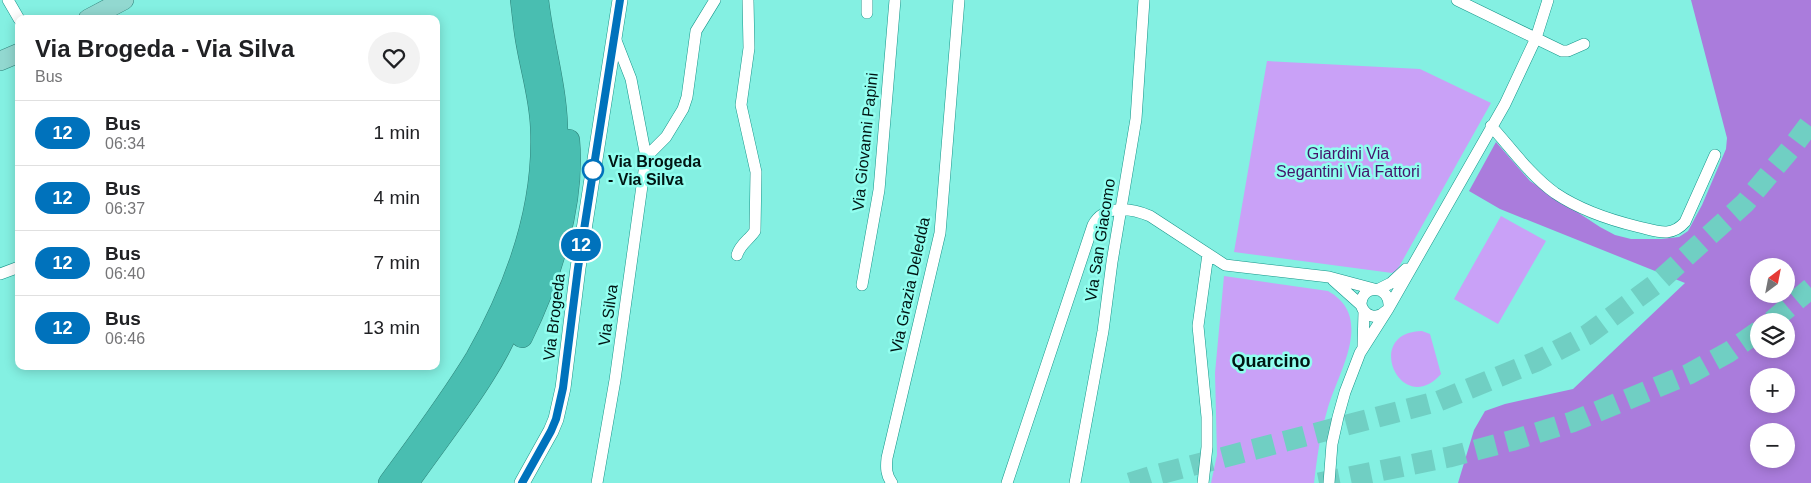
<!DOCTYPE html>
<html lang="it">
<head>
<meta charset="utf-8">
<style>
	:root { --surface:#fff; --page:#f2f2f2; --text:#202124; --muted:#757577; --line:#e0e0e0 }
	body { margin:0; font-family:Helvetica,sans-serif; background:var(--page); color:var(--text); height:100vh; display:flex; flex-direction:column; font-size:19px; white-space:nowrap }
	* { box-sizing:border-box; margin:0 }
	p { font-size:16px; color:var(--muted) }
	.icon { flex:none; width:28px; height:28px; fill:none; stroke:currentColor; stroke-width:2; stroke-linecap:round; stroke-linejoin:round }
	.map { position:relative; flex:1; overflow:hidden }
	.details { position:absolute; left:15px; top:15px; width:425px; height:355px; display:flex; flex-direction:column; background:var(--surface); border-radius:10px; box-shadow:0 2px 12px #0003 }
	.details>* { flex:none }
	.badge { padding:0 10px; border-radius:16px; font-size:18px; line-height:32px }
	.needle { width:32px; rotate:32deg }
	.fabs { position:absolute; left:1750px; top:258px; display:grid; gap:10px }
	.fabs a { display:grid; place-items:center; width:45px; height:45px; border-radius:50%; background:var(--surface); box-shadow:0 2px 12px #0003; font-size:25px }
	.map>.badge { position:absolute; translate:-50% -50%; box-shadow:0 0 0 2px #fff }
	.round { display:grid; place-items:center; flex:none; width:52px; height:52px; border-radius:26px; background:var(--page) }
	.headline { display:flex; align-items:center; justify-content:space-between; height:85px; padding:0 20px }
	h1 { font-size:24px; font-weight:800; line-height:38px }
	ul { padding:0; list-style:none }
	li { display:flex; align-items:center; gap:15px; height:65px; padding:0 20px; border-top:1px solid var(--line) }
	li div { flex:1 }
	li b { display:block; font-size:19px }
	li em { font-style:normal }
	li .badge { min-width:55px; font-weight:700; text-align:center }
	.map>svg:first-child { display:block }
	.green { fill:#c9a1f7 }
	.forest { fill:#aa7cdc; fill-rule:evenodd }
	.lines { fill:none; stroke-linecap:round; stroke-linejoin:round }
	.motorway-tunnel { stroke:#70cfc3; stroke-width:21; stroke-dasharray:21 11; stroke-linecap:butt }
	.minor-casing { stroke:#159589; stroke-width:12 }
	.tertiary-casing { stroke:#159589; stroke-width:16 }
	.primary-casing { stroke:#2f837a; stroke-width:20 }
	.motorway-casing { stroke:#2f837a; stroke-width:22 }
	.minor { stroke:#fff; stroke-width:11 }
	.tertiary { stroke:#fff; stroke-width:15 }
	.primary { stroke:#92d8d0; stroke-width:19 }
	.motorway { stroke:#49beb1; stroke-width:21 }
	.line-casing { stroke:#fff; stroke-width:11 }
	.line { stroke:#0072bc; stroke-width:8 }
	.stop-dot { fill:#fff; stroke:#0072bc; stroke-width:2.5 }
	.labels { text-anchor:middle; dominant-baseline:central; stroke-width:5; stroke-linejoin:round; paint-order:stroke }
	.street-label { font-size:16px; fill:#001513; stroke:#91feef }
	.park-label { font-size:16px; fill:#44146a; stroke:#91feef }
	.stop-label { font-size:16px; font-weight:bold; fill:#001513; stroke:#91feef; text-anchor:start }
	.neighbourhood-label { font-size:18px; font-weight:bold; fill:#001513; stroke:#91feef }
</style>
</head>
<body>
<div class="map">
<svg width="1811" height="483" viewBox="0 0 1811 483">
	<rect width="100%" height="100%" fill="#84f0e2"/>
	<path class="green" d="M1267 61 1420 69 1491 103 1400 265 1397 270 1392 273 1234 252Z
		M1501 216 1546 241 1498 324 1454 299Z
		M1224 276 1328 291C1376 318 1337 373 1327 411 1320 434 1317 459 1314 483H1211L1217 455 1215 373Z
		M1422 331 1430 334 1441 374C1401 419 1362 332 1422 331Z"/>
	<path class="forest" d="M1691 0H1811V483H1458L1474 430 1485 411 1505 404 1573 389 1685 283 1500 209 1469 191 1496 142 1530 181 1600 227 1615 235 1631 239H1661L1679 237 1688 231 1702 205 1726 149 1727 138ZM1759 266H1786V294H1759ZM1759 321H1786V349H1759ZM1759 376H1786V404H1759ZM1759 431H1786V459H1759Z"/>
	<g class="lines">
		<path class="motorway-tunnel" d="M1772 321 1811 288
			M1130 483 1152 476 1439 401 1537 361 1587 335 1657 283 1745 203 1793 146 1811 122
			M1319 483 1449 457 1514 440 1572 422 1689 374 1729 352 1759 331"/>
		<g class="minor-casing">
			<path id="minor" d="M8 0 19 19
				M867 0V13
				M1457 0 1562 51H1568L1584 44
				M1491 126C1511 148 1530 175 1555 193 1580 210 1610 220 1639 227 1657 231 1671 238 1685 222L1715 155
				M646 157 666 137 683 109 687 97 696 31 715 0
				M737 255C740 244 749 240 755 231L756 172 741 105 749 48 748 0
				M0 274 19 267
				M1333 280 1361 305
				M862 285 879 190 895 0
				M1379 289 1391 283 1406 269
				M1386 311C1377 320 1365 317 1361 305 1361 283 1391 285 1389 307
				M1363 347 1364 312
				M597 483 615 380 646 157 631 79 615 38
				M892 483C886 475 886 468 887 458L940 233 959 0
				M1007 483 1093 225C1104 204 1131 208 1150 216L1225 265 1329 277 1374 289
				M1075 483 1103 331 1112 262 1136 119 1144 0
				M1203 483 1207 447V417L1198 326 1208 254
				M1329 483 1332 444 1338 417 1345 392 1360 353 1388 309 1505 104 1536 38 1548 0"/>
		</g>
		<g class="tertiary-casing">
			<path id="tertiary" d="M522 483 551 431 556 419 563 388 578 268 620 0"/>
		</g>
		<g class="primary-casing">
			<path id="primary" d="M88 19 124 0
				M0 61 19 53"/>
		</g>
		<g class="motorway-casing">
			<path id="motorway" d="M522 337C550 280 575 204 569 140
				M389 483C419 442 450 401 476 358 515 289 545 208 541 127 540 99 532 73 527 45 524 30 523 15 521 0
				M408 483C433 447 461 412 484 375 521 316 542 252 552 184 554 170 557 156 557 142 559 94 543 47 538 0"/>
		</g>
		<use href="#minor" class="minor"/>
		<use href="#tertiary" class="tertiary"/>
		<use href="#primary" class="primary"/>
		<use href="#motorway" class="motorway"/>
	</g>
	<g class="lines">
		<g class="line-casing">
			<path id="line" d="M522 483 551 431 556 419 563 388 578 268 620 0"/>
		</g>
		<use href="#line" class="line"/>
	</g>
	<circle class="stop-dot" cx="593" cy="170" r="10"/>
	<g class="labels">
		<g class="street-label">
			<text transform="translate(865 142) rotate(-84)">Via Giovanni Papini</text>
			<text transform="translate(1100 240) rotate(-81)">Via San Giacomo</text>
			<text transform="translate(910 285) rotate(-78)">Via Grazia Deledda</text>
			<text transform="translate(608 315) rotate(-82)">Via Silva</text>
			<text transform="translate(554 317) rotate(-83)">Via Brogeda</text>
		</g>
		<g class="park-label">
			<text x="1348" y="153">Giardini Via<tspan x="1348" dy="18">Segantini Via Fattori</tspan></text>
		</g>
		<g class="stop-label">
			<text x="608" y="161">Via Brogeda<tspan x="608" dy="18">- Via Silva</tspan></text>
		</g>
		<g class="neighbourhood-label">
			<text x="1271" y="361">Quarcino</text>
		</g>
	</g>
</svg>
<div class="fabs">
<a><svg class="needle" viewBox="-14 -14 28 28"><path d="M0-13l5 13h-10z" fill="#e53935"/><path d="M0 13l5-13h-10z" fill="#757577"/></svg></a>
<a><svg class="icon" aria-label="layers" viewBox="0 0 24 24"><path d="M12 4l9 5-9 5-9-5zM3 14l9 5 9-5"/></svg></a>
<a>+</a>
<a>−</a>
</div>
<b class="badge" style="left:581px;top:245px;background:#0072bc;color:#fff">12</b>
<section class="details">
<div class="headline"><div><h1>Via Brogeda - Via Silva</h1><p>Bus</p></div><a class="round"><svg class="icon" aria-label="heart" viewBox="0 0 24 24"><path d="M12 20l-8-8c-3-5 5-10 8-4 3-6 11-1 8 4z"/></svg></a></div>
<ul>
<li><span class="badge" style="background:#0072bc;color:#fff">12</span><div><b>Bus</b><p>06:34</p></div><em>1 min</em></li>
<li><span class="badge" style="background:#0072bc;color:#fff">12</span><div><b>Bus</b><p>06:37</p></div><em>4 min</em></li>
<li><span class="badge" style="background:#0072bc;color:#fff">12</span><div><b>Bus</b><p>06:40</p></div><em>7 min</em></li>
<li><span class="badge" style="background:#0072bc;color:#fff">12</span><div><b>Bus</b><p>06:46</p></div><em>13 min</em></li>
</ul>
</section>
</div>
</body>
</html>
